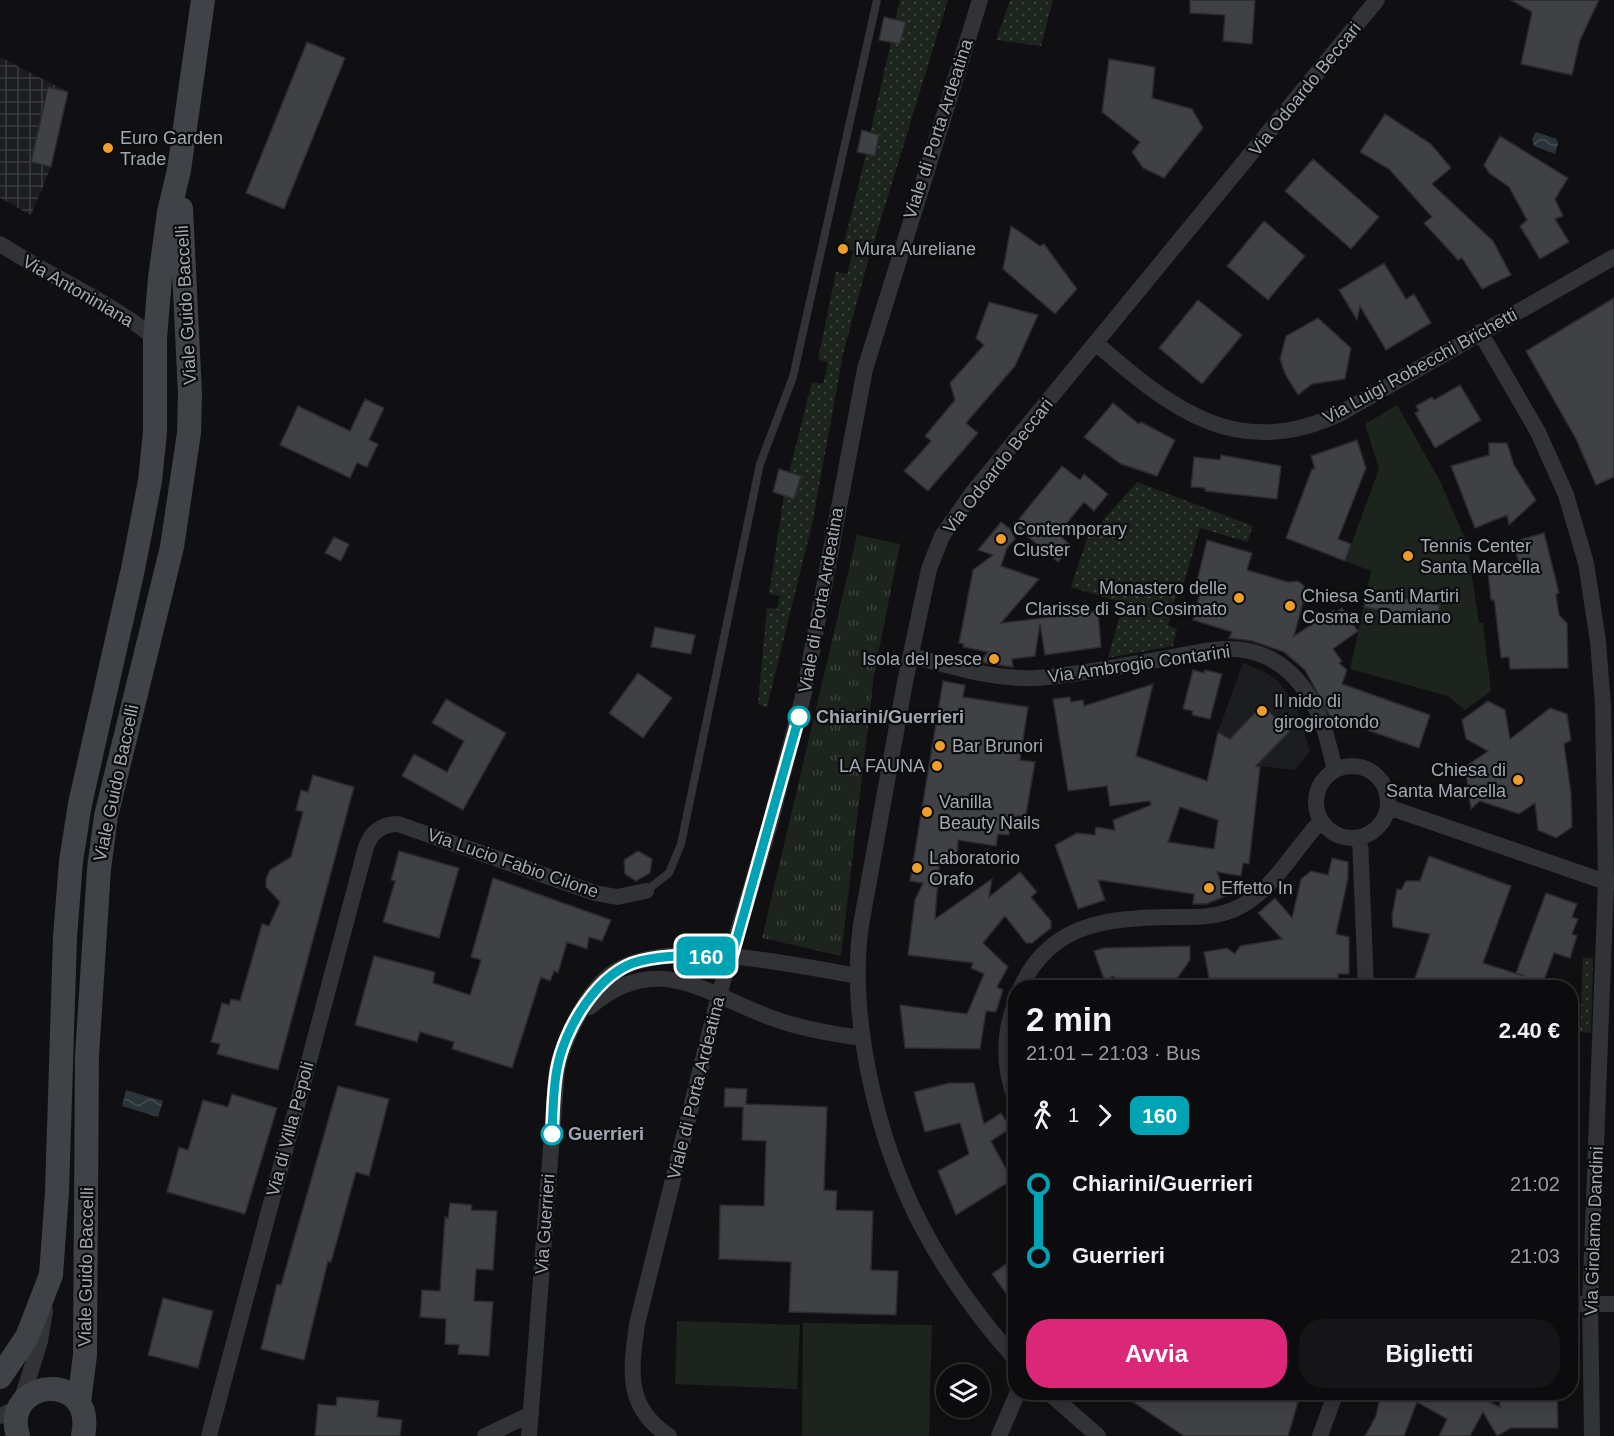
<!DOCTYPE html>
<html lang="it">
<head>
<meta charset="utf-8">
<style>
	:root { --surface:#0c0c0e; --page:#151517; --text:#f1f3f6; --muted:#9a9b9e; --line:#2c2c2e; --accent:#db2777 }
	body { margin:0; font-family:Arial,sans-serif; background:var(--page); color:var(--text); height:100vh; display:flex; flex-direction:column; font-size:22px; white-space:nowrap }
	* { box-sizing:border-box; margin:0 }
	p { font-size:20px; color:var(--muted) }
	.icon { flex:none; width:33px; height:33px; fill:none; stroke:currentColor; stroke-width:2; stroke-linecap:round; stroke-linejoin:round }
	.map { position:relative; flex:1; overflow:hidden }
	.drawer { position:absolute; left:1008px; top:980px; width:570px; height:420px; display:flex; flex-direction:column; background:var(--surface); border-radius:24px; box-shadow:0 3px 15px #0003,0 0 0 2px var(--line) }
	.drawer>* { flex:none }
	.badge { padding:0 12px; border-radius:9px; font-size:21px; line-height:39px }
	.tools { position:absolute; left:936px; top:1364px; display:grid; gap:12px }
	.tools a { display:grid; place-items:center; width:54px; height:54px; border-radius:50%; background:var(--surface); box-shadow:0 3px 15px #0003,0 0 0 2px var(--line); font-size:30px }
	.map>.badge { position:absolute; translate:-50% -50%; box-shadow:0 0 0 3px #fff }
	.legs { display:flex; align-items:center; gap:9px; height:66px; padding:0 18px; font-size:20px }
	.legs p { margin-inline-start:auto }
	.summary { display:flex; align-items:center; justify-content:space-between; height:102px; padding:0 18px }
	h1 { font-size:33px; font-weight:600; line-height:45px }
	.action { display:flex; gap:12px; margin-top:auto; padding:12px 18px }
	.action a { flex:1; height:69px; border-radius:24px; background:var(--accent); color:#fff; font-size:24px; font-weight:600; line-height:69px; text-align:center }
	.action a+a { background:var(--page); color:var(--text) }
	ul { padding:0 18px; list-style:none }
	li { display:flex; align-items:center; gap:21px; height:72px; font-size:22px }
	li i { display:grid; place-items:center; width:9px; height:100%; margin:0 8px; background:currentColor }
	li i::after { content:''; width:15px; height:15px; margin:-8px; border:4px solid; border-radius:50%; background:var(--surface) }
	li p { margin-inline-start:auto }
	li:first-child i { background:linear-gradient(#0000 50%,currentColor 0) }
	li:last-child i { background:linear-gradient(currentColor 50%,#0000 0) }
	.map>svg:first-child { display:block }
	.built { fill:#1c1d1f }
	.industrial { fill:url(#industrial-grid) }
	.grass { fill:url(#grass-dots) }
	.park { fill:url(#park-tufts) }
	.pitch { fill:#1d241d }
	.water { fill:url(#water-waves) }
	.building { fill:#3f4145; stroke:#2a2b2e; stroke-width:1.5; fill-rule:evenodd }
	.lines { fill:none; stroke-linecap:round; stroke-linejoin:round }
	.lane { stroke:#313337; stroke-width:8 }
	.street { stroke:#313337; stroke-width:16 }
	.secondary { stroke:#3f4247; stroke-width:24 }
	.line-1-casing { stroke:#fff; stroke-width:14 }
	.line-1 { stroke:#00a3b4; stroke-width:9 }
	.poi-dot { fill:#ef9d2b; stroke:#0b0c0d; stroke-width:2 }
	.stop-1-dot { fill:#fff; stroke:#00a3b4; stroke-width:3 }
	.labels { text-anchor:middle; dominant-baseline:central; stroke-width:4.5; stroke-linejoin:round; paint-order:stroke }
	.street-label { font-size:18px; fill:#a2a8b2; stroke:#0b0c0d }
	.poi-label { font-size:18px; fill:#a2a8b2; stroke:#0b0c0d; text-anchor:start }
	.stop-label { font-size:18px; font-weight:bold; fill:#a2a8b2; stroke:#0b0c0d; text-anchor:start }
</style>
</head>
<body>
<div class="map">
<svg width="1614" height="1436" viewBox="0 0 1614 1436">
	<defs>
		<pattern id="industrial-grid" width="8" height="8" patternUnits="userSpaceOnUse" patternTransform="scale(1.5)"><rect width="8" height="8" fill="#1c1d1f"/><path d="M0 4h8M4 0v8" fill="none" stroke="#3a3b3d"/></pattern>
		<pattern id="grass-dots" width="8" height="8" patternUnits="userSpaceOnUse" patternTransform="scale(1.5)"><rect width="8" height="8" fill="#1d241d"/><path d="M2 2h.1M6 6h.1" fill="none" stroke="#3b413b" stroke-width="1.8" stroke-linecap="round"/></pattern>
		<pattern id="park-tufts" width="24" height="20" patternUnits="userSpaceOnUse" patternTransform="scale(1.5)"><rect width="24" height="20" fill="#1d241d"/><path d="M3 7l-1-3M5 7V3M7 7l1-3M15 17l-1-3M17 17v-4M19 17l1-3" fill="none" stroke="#3b413b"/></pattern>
		<pattern id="water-waves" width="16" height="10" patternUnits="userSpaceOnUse" patternTransform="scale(1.5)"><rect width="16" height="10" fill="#2a343a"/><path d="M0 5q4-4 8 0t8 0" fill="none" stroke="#464f54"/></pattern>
	</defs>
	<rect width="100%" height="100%" fill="#101012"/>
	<path class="built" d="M1243 663 1265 672 1277 680 1295 703 1310 751 1295 770 1257 766 1256 760 1240 744 1218 732Z"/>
	<path class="industrial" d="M0 57 68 92 51 167 31 215 0 198Z"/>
	<path class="grass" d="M900 0H948L866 268 843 354 813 520 767 707 758 704 767 608 777 609 780 596 769 594 784 495 794 498 801 477 789 472 812 382 823 384 828 363 818 359 836 272 847 274 853 251 843 248 866 154 875 156 879 136 870 133 891 42 900 44 905 23 895 20Z
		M1010 0H1053L1041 46 996 40Z
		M1137 482 1253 526 1247 542 1200 528 1182 590 1178 589 1168 626 1177 629 1173 646 1108 658 1123 603 1071 587 1087 538Z
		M1583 958H1593L1591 1033 1580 1032Z"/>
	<path class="park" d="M857 535 900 544 874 675 841 956 762 938Z"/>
	<path class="pitch" d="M1397 405 1439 479 1467 543 1479 623H1483L1491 691 1465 710 1448 696 1350 669 1371 571 1345 561 1379 469 1365 424Z
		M677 1321 800 1325 797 1389 675 1384Z
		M803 1323 932 1325 929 1436H802Z"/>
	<path class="water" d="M1536 132 1557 139 1558 144 1555 154 1534 146 1532 139Z
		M126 1090 163 1101 158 1117 122 1106Z"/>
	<path class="building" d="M1190 0H1255L1252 44 1223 41 1225 15 1190 13Z
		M1511 0H1599L1580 40 1572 75 1521 64 1532 12Z
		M884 17 906 22 900 44 879 40Z
		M307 42 345 58 284 209 246 193Z
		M1109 59 1155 67 1152 98 1192 109 1203 128 1164 178 1143 168 1132 152 1140 142 1102 112Z
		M48 87 68 92 51 167 31 162Z
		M1385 114 1431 144 1451 168 1432 184 1493 241 1511 275 1482 289 1462 258 1458 260 1424 223 1432 217 1389 169 1360 152Z
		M862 130 879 135 875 156 857 152Z
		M1500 136 1568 178 1555 199 1563 216 1555 219 1569 242 1540 259 1520 226 1527 220 1509 187 1489 173 1484 165Z
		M1313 159 1379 217 1351 249 1285 191Z
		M1264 221 1305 256 1268 300 1227 266Z
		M1011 226 1040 246 1044 244 1077 289 1055 314 1003 269Z
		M1384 263 1406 299 1414 294 1431 323 1386 350 1360 306 1357 320 1339 290Z
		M1614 298V477L1596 485 1576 439 1526 351Z
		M1198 300 1242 335 1202 384 1159 348Z
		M989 302 1038 315 1015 366 966 423 978 433 928 491 904 471 931 441 925 436 955 400 950 383 984 345 976 338Z
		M1318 318 1351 348 1345 379 1312 384 1298 395 1285 374 1280 359 1286 336Z
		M1460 385 1481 420 1435 448 1415 413 1419 411 1416 406 1432 397 1434 400Z
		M365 399 384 408 369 440 378 444 367 467 357 463 350 478 280 445 298 406 350 431Z
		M1113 403 1139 424 1141 422 1175 440 1157 476 1121 464 1084 437Z
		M1357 440 1366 468 1338 539 1351 544 1345 561 1286 538 1312 469H1315L1311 456Z
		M1489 443H1507L1514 465 1536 500 1509 525 1507 515 1475 528 1451 466 1489 455Z
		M1221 455 1281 466 1277 499 1205 491V488L1191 487 1194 457 1220 460Z
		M1062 466 1080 480 1084 474 1108 494 1094 511 1084 502 1058 534 1072 546 1058 562 1014 525Z
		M779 469 801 476 794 499 773 492Z
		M1001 522 1010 529 1015 539 1007 548 1001 566 1039 579 1001 623 1098 611 1101 647 1045 655 1040 624 1035 656 1012 659 1013 667 979 662 988 652 963 647 964 644 959 643 973 570 993 555 978 550Z
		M1544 533 1559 593 1556 594 1559 615 1567 623 1568 668 1510 669 1509 657 1501 658 1495 606 1494 600H1491L1488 573 1519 563 1513 542Z
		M334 537 349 544 341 561 325 553Z
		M1207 540 1252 553 1247 570 1288 582 1298 581 1304 586 1305 595 1294 636 1334 610 1335 613 1342 608 1358 631 1333 649 1342 661 1339 663 1347 670 1342 684 1430 715 1419 748 1347 723 1348 718 1330 716 1305 670 1284 652 1252 641 1229 638 1232 632 1193 620 1203 582 1197 581Z
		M1367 591 1440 605 1437 621 1364 607Z
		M655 627 695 635 691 654 651 647Z
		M1193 670 1204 673 1205 670 1222 674 1210 719 1192 715 1193 711 1183 709Z
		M638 673 672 698 643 738 609 713Z
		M943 681 965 685 963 697 1028 707 1020 760 1035 762 1026 815 1012 817 1009 835 998 834 996 846 958 840 957 859 940 856 935 919 992 879 989 897 1020 872 1037 892 1031 897 1051 921V928L1032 943H1026L1005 916 983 943 1008 967 997 987 1003 990 996 1012 986 1011 980 1049 905 1048 900 1005 967 1014 984 974 971 968 973 963 908 955 915 900 923 883 910 881Z
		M1153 684 1136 756 1207 781 1218 732 1230 739 1262 705 1290 731 1256 766 1260 767 1249 864 1243 863 1241 876 1217 872 1226 896 1206 904H1193L1194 894 1098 880 1105 900 1078 909 1055 845 1077 833 1095 835 1096 827 1115 830 1113 820 1151 805 1150 801 1110 806 1107 786 1068 791 1053 699 1070 697 1071 702 1083 700 1084 706ZM1180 807 1218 820 1214 849 1168 842Z
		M446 699 506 733 463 810 402 776 414 754 447 772 464 741 432 723Z
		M1488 701 1505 710 1510 739 1550 708 1567 714 1571 740 1564 744 1571 793 1572 827 1556 838 1538 830 1535 803 1519 814 1480 801 1471 809 1465 767 1488 751 1466 739 1462 720Z
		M313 775 354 787 278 1070 217 1054 220 1044 211 1042 222 1003 229 1005 231 999 240 1001 262 924 269 926 280 902 266 887V879L270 870 291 857 303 812 296 810 301 790 308 792Z
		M399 851 459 868 439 938 383 922 395 881 391 880Z
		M638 851 652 859 650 873 636 881 625 874 624 860Z
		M1429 856 1511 886 1483 963 1524 976 1516 973 1546 893 1577 904 1572 917 1578 919 1572 934 1577 936 1570 958 1554 953 1543 983 1547 984V987H1412L1430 934 1393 927 1392 916 1397 889 1401 890 1406 881H1420Z
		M1332 858 1348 862V878L1336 934 1349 937V974H1338L1339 987H1221L1220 981 1210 983 1204 952 1227 948 1235 954 1240 946 1282 939 1258 913 1275 898 1292 918 1301 879 1311 871 1328 875Z
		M493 878 611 920 602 941 589 937 587 949 567 942 558 973 554 971 550 981 541 977 512 1068 452 1049 454 1042 420 1032 417 1042 355 1025 374 956 435 972 433 983 470 995 481 960 471 957Z
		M1190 946V960L1171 987H1128L1112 976 1106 985 1094 951 1104 948Z
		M949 1083H974L984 1124 1001 1113 1011 1128 991 1141 1012 1180 956 1215 938 1171 969 1154 960 1123 925 1132 914 1092Z
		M338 1086 389 1099 369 1176 356 1172 331 1262 328 1261 304 1360 261 1349 277 1284 281 1285Z
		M725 1088 747 1089 746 1104 827 1107 824 1190 837 1191 836 1210 873 1211 871 1270 898 1271 896 1315 789 1312 791 1262 719 1259 720 1205 764 1206 766 1141 742 1140 743 1107H724Z
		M232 1094 277 1108 245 1214 167 1192 179 1147 188 1150 203 1100 228 1107Z
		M450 1203 472 1205 471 1210 497 1211 493 1270 476 1269 474 1301 493 1302 489 1356 458 1354 459 1345 445 1344 446 1319 420 1317 422 1290 440 1291 445 1217 448 1218Z
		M1016 1257V1307L992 1274Z
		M163 1298 213 1311 198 1368 148 1355Z
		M1118 1392H1301L1288 1436H1184Z
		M1381 1392H1469L1500 1407 1499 1394 1557 1392 1558 1428H1511L1497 1436 1483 1412 1470 1436H1439L1447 1419 1417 1402 1404 1436H1365L1376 1416Z
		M337 1397 379 1401 377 1417 402 1420 400 1436H315L318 1404 336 1406Z"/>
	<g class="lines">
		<path class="lane" d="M646 891 669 873 681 844 760 464 793 377 877 0"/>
		<path class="street" d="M0 244C51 277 107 300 155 338
			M1480 332 1538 432 1566 495 1586 563 1598 641 1603 706 1606 882 1590 1304 1592 1436
			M1097 344C1172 410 1239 462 1341 413L1614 257
			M911 656C952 666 994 680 1037 678 1080 675 1125 665 1168 658 1194 653 1223 645 1249 651 1277 657 1298 677 1312 701 1324 722 1329 746 1335 770
			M1316 802a36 36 0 1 1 72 0a36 36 0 1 1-72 0Z
			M1388 807 1606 882H1614
			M1360 838 1366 987
			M1021 987C1051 922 1109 918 1172 917 1194 917 1215 918 1235 909 1273 892 1293 850 1321 821
			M1016 1001C1003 1033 1003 1068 1016 1100
			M590 1007C656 949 706 994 772 1018 801 1029 832 1034 862 1038
			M1570 1304H1614
			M1016 1360C938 1272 891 1186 868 1070 859 1022 854 975 861 925L905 682 929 569 942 536 973 492 1377 0
			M1048 1392 1098 1436
			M21 1402 40 1341 45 1311
			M0 1416 18 1408
			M209 1436 366 847C371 832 382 824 398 824L595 893 617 897 646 891
			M485 1436 531 1414
			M529 1436 557 1069C564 1039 587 990 614 972 670 936 794 965 857 976
			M669 1436C624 1407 631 1369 637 1324L719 995 770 824 804 693 865 369 980 0
			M999 1436 1018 1392
			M1320 1436 1336 1392"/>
		<path class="secondary" d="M0 1377 27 1337 51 1275 57 1192 65 937 71 861 80 804 133 569 150 481 155 432V338L160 278 169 212 179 170 203 0
			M79 1402 85 1355 87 1056 99 869 106 816 172 547 189 433 190 394 181 209
			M18 1436C0 1378 97 1369 83 1436"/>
	</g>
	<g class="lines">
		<g class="line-1-casing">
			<path id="line-1" d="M552 1134C553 1112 553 1090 557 1069 564 1029 598 971 640 961 669 954 702 955 732 956L799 717"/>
		</g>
		<use href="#line-1" class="line-1"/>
	</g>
	<g class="poi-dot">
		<circle cx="108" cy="148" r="6"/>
		<circle cx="843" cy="249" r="6"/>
		<circle cx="1001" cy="539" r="6"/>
		<circle cx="1408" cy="556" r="6"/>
		<circle cx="1239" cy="598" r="6"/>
		<circle cx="1290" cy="606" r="6"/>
		<circle cx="994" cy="659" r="6"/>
		<circle cx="1262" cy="711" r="6"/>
		<circle cx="940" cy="746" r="6"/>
		<circle cx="937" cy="766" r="6"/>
		<circle cx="1518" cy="780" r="6"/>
		<circle cx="927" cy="812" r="6"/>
		<circle cx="917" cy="868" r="6"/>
		<circle cx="1209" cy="888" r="6"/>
	</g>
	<g class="stop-1-dot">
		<circle cx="799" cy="717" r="10"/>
		<circle cx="552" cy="1134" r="10"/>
	</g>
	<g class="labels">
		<g class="street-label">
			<text transform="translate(1305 89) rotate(-51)">Via Odoardo Beccari</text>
			<text transform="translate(938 129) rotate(-72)">Viale di Porta Ardeatina</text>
			<text transform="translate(78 291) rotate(30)">Via Antoniniana</text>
			<text transform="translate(186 305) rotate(-93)">Viale Guido Baccelli</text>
			<text transform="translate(1420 366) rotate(-29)">Via Luigi Robecchi Brichetti</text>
			<text transform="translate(998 466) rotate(-52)">Via Odoardo Beccari</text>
			<text transform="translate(821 600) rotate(-80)">Viale di Porta Ardeatina</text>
			<text transform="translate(1139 664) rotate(-8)">Via Ambrogio Contarini</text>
			<text transform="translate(116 783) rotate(-78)">Viale Guido Baccelli</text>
			<text transform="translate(513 863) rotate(19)">Via Lucio Fabio Cilone</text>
			<text transform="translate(696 1088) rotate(-76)">Viale di Porta Ardeatina</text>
			<text transform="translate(290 1129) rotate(-75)">Via di Villa Pepoli</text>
			<text transform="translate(545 1224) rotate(-86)">Via Guerrieri</text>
			<text transform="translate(1594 1231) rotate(-88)">Via Girolamo Dandini</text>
			<text transform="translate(86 1267) rotate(-89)">Viale Guido Baccelli</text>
		</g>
		<g class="poi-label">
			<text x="120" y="138">Euro Garden<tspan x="120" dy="21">Trade</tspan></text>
			<text x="855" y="249">Mura Aureliane</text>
			<text x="1013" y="529">Contemporary<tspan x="1013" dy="21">Cluster</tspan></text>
			<text x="1420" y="546">Tennis Center<tspan x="1420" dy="21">Santa Marcella</tspan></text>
			<text x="1227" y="588" text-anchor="end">Monastero delle<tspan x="1227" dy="21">Clarisse di San Cosimato</tspan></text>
			<text x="1302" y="596">Chiesa Santi Martiri<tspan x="1302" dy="21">Cosma e Damiano</tspan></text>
			<text x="982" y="659" text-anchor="end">Isola del pesce</text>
			<text x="1274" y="701">Il nido di<tspan x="1274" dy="21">girogirotondo</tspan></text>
			<text x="952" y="746">Bar Brunori</text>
			<text x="925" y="766" text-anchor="end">LA FAUNA</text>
			<text x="1506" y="770" text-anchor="end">Chiesa di<tspan x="1506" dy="21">Santa Marcella</tspan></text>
			<text x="939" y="802">Vanilla<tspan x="939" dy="21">Beauty Nails</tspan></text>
			<text x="929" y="858">Laboratorio<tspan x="929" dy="21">Orafo</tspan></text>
			<text x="1221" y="888">Effetto In</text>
		</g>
		<g class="stop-label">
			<text x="816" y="717">Chiarini/Guerrieri</text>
			<text x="568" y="1134">Guerrieri</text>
		</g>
	</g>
</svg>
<div class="tools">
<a><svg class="icon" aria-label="layers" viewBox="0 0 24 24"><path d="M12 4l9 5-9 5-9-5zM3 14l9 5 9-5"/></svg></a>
</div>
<b class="badge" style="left:706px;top:956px;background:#00a3b4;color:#fff">160</b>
<section class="drawer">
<div class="summary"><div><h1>2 min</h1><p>21:01 – 21:03 · Bus</p></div><b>2.40 €</b></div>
<div class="legs"><svg class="icon" aria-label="walk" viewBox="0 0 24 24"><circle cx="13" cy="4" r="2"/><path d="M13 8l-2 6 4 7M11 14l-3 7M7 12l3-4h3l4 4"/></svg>1<svg class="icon" aria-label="forward" viewBox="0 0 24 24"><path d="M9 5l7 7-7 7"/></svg><b class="badge" style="background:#00a3b4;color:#fff">160</b></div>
<ul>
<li><i style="color:#00a3b4"></i><b>Chiarini/Guerrieri</b><p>21:02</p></li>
<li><i style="color:#00a3b4"></i><b>Guerrieri</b><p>21:03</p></li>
</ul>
<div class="action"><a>Avvia</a><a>Biglietti</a></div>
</section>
</div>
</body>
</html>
